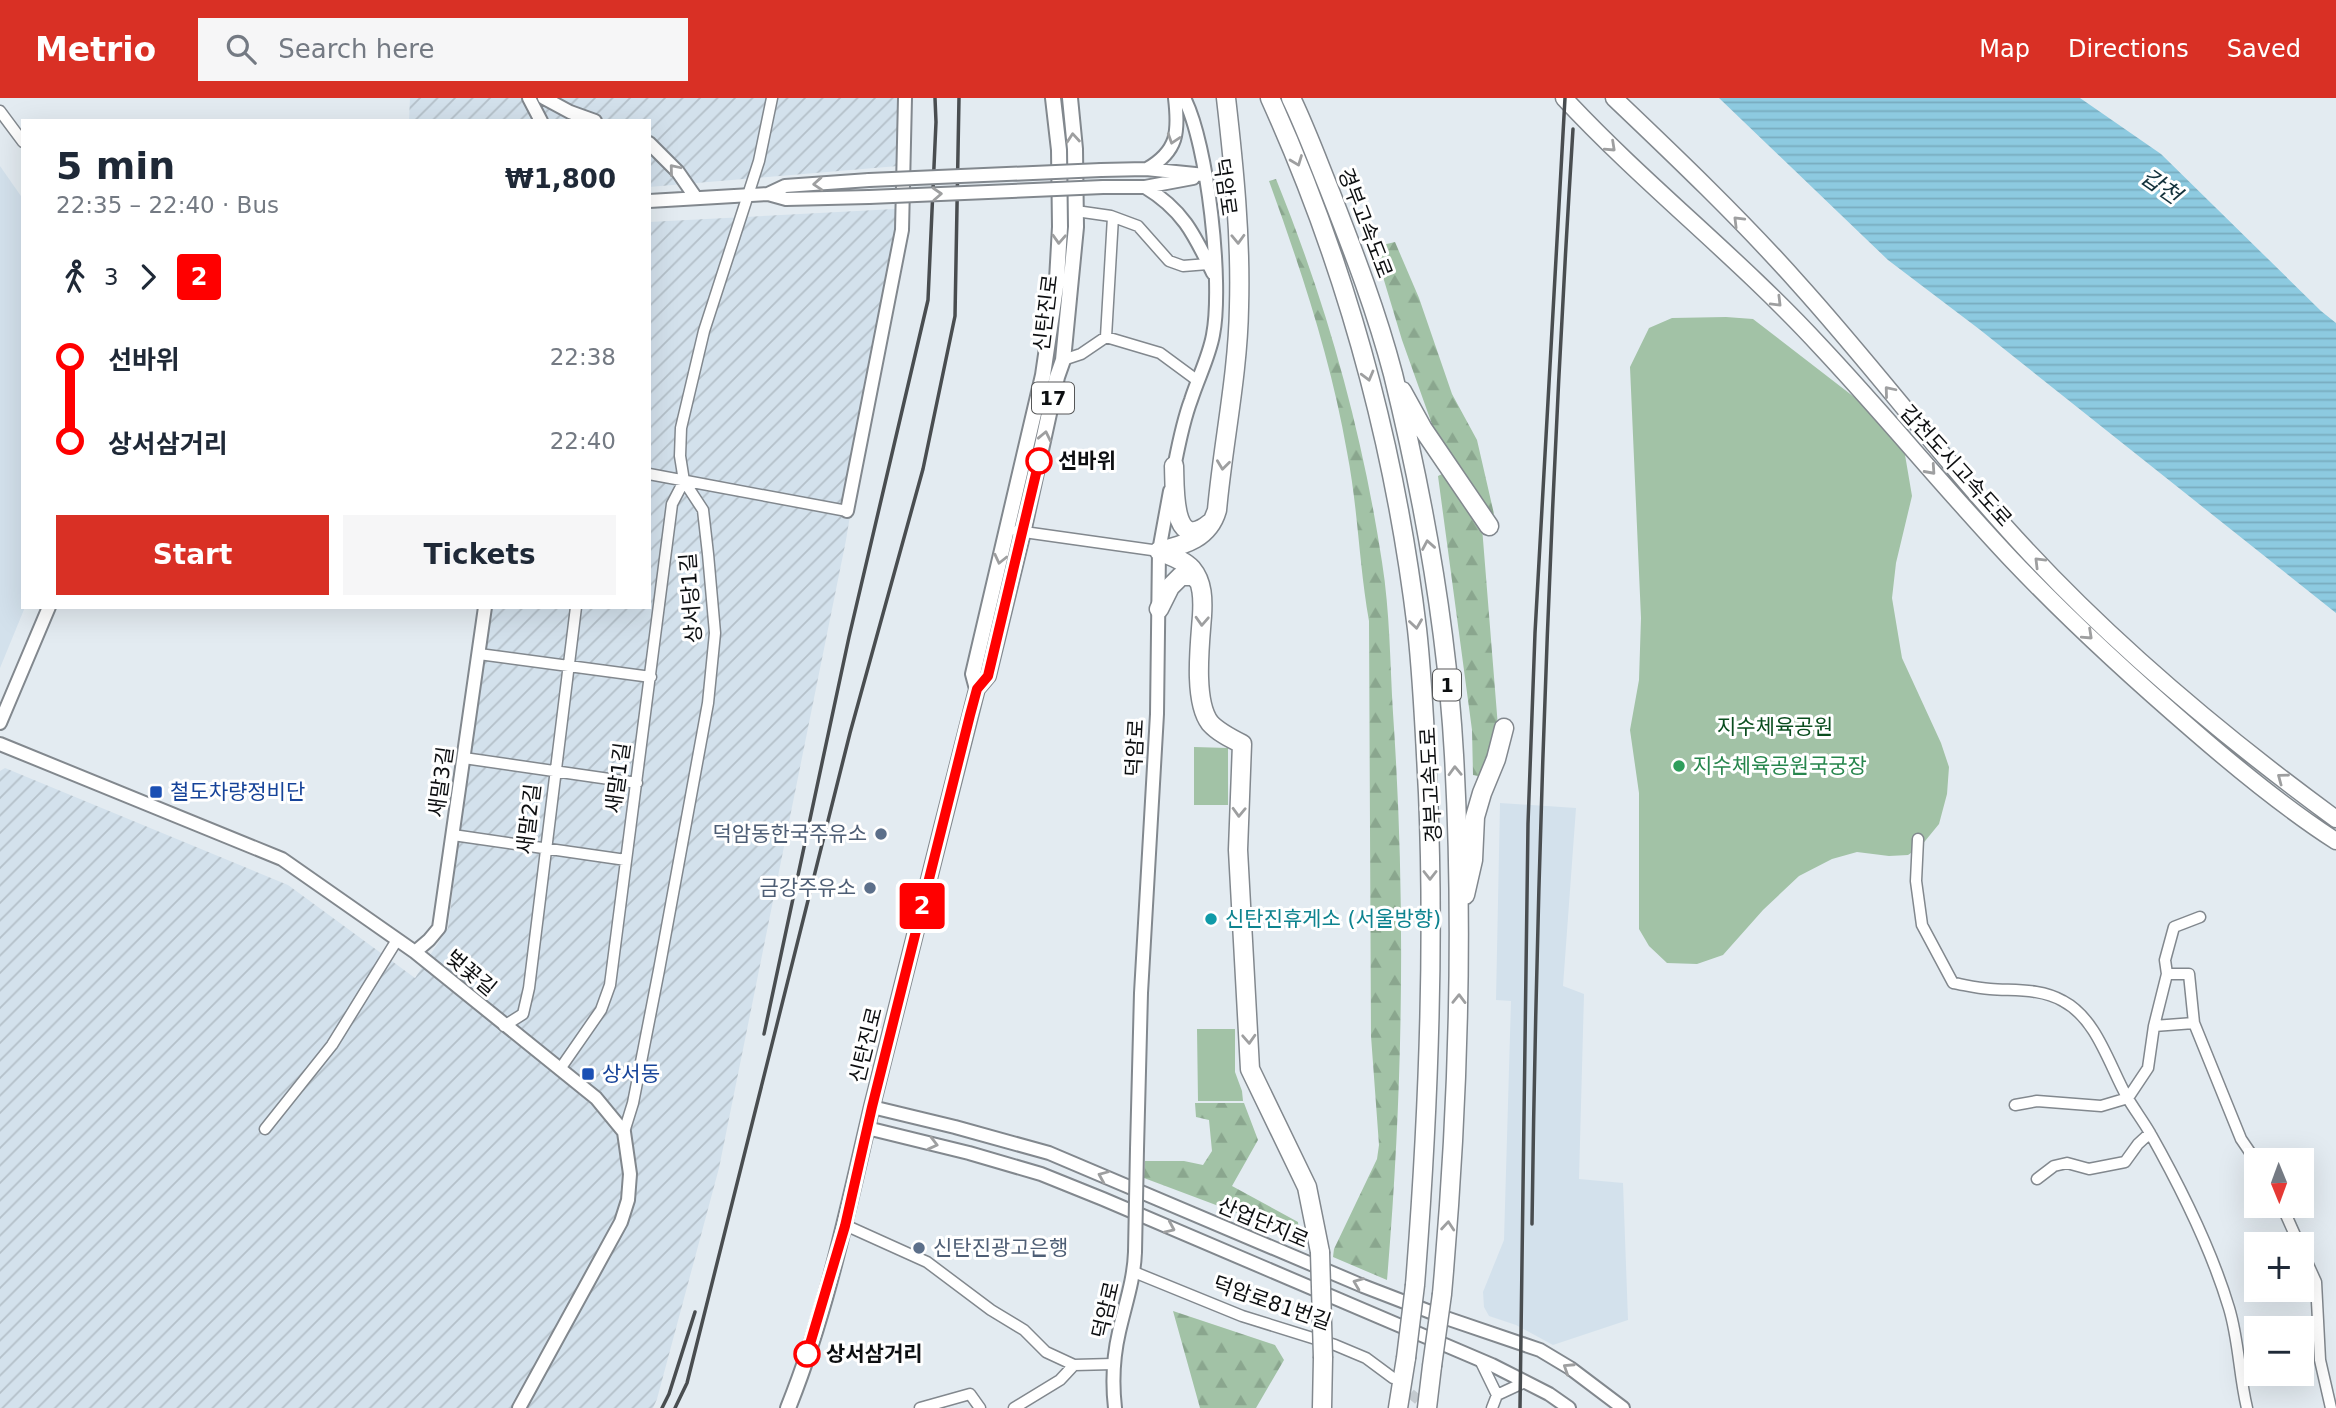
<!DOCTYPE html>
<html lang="en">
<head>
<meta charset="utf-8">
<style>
	:root { --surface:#fff; --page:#f6f6f7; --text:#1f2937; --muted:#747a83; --accent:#d93025 }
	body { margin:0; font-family:"DejaVu Sans","Noto Sans KR",sans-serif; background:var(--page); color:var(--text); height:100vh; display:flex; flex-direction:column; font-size:26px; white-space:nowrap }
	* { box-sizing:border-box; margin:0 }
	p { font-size:23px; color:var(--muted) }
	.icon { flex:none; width:38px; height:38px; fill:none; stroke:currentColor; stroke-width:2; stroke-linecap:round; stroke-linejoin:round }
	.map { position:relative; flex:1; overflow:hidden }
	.details { position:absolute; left:21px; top:21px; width:630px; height:490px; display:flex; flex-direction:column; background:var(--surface); border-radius:0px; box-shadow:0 7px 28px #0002 }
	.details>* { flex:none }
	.badge { padding:0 14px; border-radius:5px; font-size:24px; line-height:46px }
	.needle { width:46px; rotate:179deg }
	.fabs { position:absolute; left:2244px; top:1050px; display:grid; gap:14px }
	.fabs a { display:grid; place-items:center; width:70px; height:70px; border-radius:0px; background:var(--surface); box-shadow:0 7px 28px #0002; font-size:35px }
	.map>.badge { position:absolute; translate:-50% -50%; box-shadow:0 0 0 4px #fff }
	.legs { display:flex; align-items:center; gap:10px; height:77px; padding:0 35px; font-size:23px }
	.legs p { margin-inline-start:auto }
	.headline { display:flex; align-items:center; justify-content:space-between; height:119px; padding:0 35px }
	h1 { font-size:38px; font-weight:700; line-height:52px }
	.button { display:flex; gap:14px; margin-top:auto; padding:14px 35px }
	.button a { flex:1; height:80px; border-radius:0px; background:var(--accent); color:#fff; font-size:28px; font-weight:700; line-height:80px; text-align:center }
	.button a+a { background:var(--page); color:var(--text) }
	ul { padding:0 35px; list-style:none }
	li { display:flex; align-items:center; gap:24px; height:84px; font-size:26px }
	li i { display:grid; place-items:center; width:10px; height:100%; margin:0 9px; background:currentColor }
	li i::after { content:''; width:18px; height:18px; margin:-9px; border:5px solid; border-radius:50%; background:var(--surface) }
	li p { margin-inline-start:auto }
	li:first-child i { background:linear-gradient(#0000 50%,currentColor 0) }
	li:last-child i { background:linear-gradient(currentColor 50%,#0000 0) }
	header { display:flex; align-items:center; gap:42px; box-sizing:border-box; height:98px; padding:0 35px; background:var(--accent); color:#fff }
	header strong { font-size:33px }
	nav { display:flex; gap:38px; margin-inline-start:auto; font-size:24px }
	.search { width:490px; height:63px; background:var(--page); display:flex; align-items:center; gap:18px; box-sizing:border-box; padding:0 24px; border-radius:0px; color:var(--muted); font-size:26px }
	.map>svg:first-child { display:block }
	.built { fill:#d3e1ec }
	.industrial { fill:url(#industrial-furrows) }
	.forest { fill:url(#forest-firs) }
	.green { fill:#a2c2a6 }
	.water { fill:url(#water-rules) }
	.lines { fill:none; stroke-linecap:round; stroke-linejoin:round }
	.minor-tunnel { stroke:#c3cacf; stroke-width:10; stroke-dasharray:10 5; stroke-linecap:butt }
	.minor-casing { stroke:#82888e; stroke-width:13 }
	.tertiary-casing { stroke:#82888e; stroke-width:16 }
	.secondary-casing { stroke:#82888e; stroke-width:16 }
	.primary-casing { stroke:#82888e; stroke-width:18 }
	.trunk-casing { stroke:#82888e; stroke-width:19 }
	.motorway-casing { stroke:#82888e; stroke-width:21 }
	.minor { stroke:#fff; stroke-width:10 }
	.tertiary { stroke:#fff; stroke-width:12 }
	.secondary { stroke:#fff; stroke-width:12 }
	.primary { stroke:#fff; stroke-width:14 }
	.trunk { stroke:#fff; stroke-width:16 }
	.motorway { stroke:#fff; stroke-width:18 }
	.rail { stroke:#494d50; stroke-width:3.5 }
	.tertiary-bridge-casing { stroke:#82888e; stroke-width:16; stroke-linecap:butt }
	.motorway-bridge-casing { stroke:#82888e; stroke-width:21; stroke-linecap:butt }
	.tertiary-bridge { stroke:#fff; stroke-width:12 }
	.motorway-bridge { stroke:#fff; stroke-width:18 }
	.oneway { stroke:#9e9fa0 }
	.line-1-casing { stroke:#fff; stroke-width:16 }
	.line-1 { stroke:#f00; stroke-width:10 }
	.stop-1-dot { fill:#fff; stroke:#f00; stroke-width:3.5 }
	.leisure-dot { fill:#2e9e5b; stroke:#fff; stroke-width:2.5 }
	.transit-dot { fill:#1a4fb4; stroke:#fff; stroke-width:2.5 }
	.service-dot { fill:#5c6f8a; stroke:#fff; stroke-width:2.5 }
	.culture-dot { fill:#0f9aa8; stroke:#fff; stroke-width:2.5 }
	.labels { text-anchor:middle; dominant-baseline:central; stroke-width:6; stroke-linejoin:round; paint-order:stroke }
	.shield { fill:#fff; stroke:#565758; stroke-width:2 }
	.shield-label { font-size:19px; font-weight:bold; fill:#0d0f11 }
	.street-label { font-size:21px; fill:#0d0f11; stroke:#fff }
	.stop-label { font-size:21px; font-weight:bold; fill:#0d0f11; stroke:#fff; text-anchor:start }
	.park-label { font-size:21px; fill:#094d1e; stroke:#fff }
	.leisure-label { font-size:21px; fill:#27864d; stroke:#fff; text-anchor:start }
	.transit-label { font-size:21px; fill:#164399; stroke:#fff; text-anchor:start }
	.service-label { font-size:21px; fill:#4e5e75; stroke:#fff; text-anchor:end }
	.culture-label { font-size:21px; fill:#0d838f; stroke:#fff; text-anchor:start }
	.water-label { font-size:23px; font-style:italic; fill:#13313b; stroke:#fff }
</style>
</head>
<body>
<header>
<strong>Metrio</strong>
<div class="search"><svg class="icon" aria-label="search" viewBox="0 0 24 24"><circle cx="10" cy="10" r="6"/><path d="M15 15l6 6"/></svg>Search here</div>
<nav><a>Map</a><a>Directions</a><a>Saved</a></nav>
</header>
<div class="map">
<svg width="2336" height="1310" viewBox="0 0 2336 1310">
	<defs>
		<pattern id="industrial-furrows" width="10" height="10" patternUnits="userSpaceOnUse" patternTransform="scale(1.75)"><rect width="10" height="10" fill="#d3e1ec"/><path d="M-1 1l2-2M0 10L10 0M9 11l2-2" fill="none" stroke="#b4c0c9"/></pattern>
		<pattern id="forest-firs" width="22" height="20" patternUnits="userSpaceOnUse" patternTransform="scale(1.75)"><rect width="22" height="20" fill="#a2c2a6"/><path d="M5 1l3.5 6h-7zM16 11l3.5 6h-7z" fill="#8aa68e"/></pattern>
		<pattern id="water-rules" width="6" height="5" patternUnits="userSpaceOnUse" patternTransform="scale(1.75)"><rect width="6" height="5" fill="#8dcae0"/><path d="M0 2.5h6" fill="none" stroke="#78acbf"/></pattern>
	</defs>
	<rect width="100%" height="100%" fill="#e3ebf1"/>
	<path class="built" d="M0 68 23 101V509H25L0 570Z
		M1500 705 1576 710 1563 888 1584 896 1579 1081 1623 1085 1628 1222 1553 1247 1516 1227 1489 1218 1484 1209 1483 1194 1504 1142 1511 903 1496 902Z"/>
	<path class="industrial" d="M410 0H901L898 68 649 89V23H409Z
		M895 111 896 136 846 442 719 1070 657 1301 653 1310H0V673L5 670 288 787 415 880 448 830 488 509H649V124Z"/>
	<path class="forest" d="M1276 81C1326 204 1362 332 1382 464 1390 514 1390 565 1393 615 1406 804 1403 993 1387 1182L1333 1159 1334 1151 1377 1061 1379 1047 1371 938 1369 523C1359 467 1358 410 1347 354 1331 261 1301 172 1269 83Z
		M1395 144 1419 200 1452 296 1477 342 1494 416 1487 418 1434 332 1402 242 1374 149Z
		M1444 375 1482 429 1498 629 1481 679 1473 677 1472 632 1438 378Z
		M1195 1005H1244L1258 1042 1232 1088 1298 1124 1299 1138 1144 1080 1145 1063H1184L1203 1067 1212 1053 1209 1022 1196 1019Z
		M1173 1213 1275 1247 1284 1262 1256 1310H1200Z"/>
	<path class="green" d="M1726 219 1753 221 1858 302 1882 325 1904 351 1912 398 1896 465 1892 500 1902 560 1941 645 1949 669 1947 696 1939 726 1921 748 1908 757 1889 758 1857 754 1832 761 1799 778 1763 812 1723 857 1697 866 1667 865 1649 848 1639 831V695L1630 632 1639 582 1641 520 1630 269 1649 230 1672 220Z
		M1194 649 1228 650V707H1194Z
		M1197 931H1235V974L1242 993 1243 1003H1198Z"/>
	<path class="water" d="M1719 0H2080L2161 56 2321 213 2336 225V515L1979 231 1888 162Z"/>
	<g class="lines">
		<path class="minor-tunnel" d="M1399 1286 1428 1310"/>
		<g class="minor-casing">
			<path id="minor" d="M0 13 23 44
				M1076 113 1111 118 1138 128 1169 163 1183 168 1208 166
				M1106 239 1113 119
				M1063 262 1081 256 1106 239 1160 255 1198 283
				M649 376 847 413
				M1017 433 1159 453
				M479 556 651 579
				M464 660 637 685
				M453 737 626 762
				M1918 741 1916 783 1922 827 1953 885C1965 887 1977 890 1990 891 2015 893 2040 890 2063 903 2097 921 2109 967 2127 999 2134 1011 2143 1023 2150 1035 2181 1090 2211 1150 2229 1210 2239 1243 2239 1277 2247 1310
				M2167 876H2189L2194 925 2241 1041 2256 1063
				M504 928 523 916 529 890 576 509
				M2154 928 2194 925
				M560 971 601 912 610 887 672 406 684 383
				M2015 1007 2037 1003 2101 1008 2128 1000 2148 970 2154 928 2167 876 2165 862 2174 829 2200 819
				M265 1031 332 947 397 842
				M624 1034 633 1005 659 872 708 605 715 535 708 456 703 412 684 383 680 358 681 330 704 233 759 63 772 0
				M2037 1081 2054 1068 2067 1065 2089 1071 2125 1064 2138 1046 2150 1035
				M2282 1108 2299 1146
				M845 1127 927 1164 991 1212 1024 1232 1046 1254 1074 1267 1113 1266
				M2301 1151 2316 1184 2320 1262 2331 1310
				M1134 1174 1242 1218 1335 1247 1366 1260 1393 1280
				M1480 1262 1497 1297 1492 1310
				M1497 1297 1525 1284
				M920 1310 970 1296 980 1310
				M1014 1310 1060 1282 1074 1267"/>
		</g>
		<g class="tertiary-casing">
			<path id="tertiary" d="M529 0 541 23
				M544 0 570 14 595 23
				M649 45 678 74 696 100
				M1147 71C1178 53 1179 34 1175 0
				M1101 72 1146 71 1205 77
				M1103 89H1145L1193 80
				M1145 89C1183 112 1194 136 1213 175
				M768 96 785 88 869 82
				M649 103 768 96 786 101 869 99
				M1173 375C1178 350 1182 326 1191 302 1198 280 1209 259 1213 237 1223 186 1208 46 1184 0
				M847 413 902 132 905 0
				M0 625 49 509
				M0 646 282 761 415 854 596 1000 624 1034 630 1076 628 1102 621 1124 519 1310
				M415 854 429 842 439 830 485 509
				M1137 1051 1141 895 1157 616 1159 453 1170 393
				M1115 1310C1112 1284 1113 1260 1119 1234 1125 1207 1134 1182 1135 1154"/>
		</g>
		<g class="secondary-casing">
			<path id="secondary" d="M872 1009 955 1029 1049 1055 1363 1188 1446 1220 1540 1252 1570 1270 1623 1310
				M867 1030 969 1055 1041 1076 1103 1101 1492 1267 1549 1296 1569 1310"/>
		</g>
		<g class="primary-casing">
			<path id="primary" d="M977 591 973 576 1043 277 1057 182 1060 129 1059 52 1053 0
				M788 1310C827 1213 848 1110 872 1008 906 869 942 730 977 591L988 578 1023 434 1057 279 1063 262 1076 129 1075 51 1070 0"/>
		</g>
		<g class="trunk-casing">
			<path id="trunk" d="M1564 0C1645 87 1739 160 1820 248 1885 317 1945 391 2011 461 2069 522 2131 579 2195 634 2240 673 2286 711 2336 743
				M1614 0C1675 58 1741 121 1797 184 1874 269 1943 362 2021 446 2115 548 2224 639 2336 721"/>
		</g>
		<g class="motorway-casing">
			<path id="motorway" d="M1270 0C1346 168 1395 348 1417 531 1423 585 1425 640 1428 695 1435 859 1428 1023 1415 1187
				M1291 0C1306 31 1318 64 1331 96 1354 155 1377 215 1393 276 1423 398 1447 531 1454 657 1464 837 1458 1016 1442 1196
				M1402 293 1423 331 1489 428
				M1174 368C1175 387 1171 457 1210 425
				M1159 453C1170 458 1184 462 1192 471 1203 484 1203 502 1202 518 1200 545 1193 603 1210 625 1218 634 1230 640 1242 646L1238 752 1250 971 1307 1089 1320 1154
				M1159 453C1185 447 1209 440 1217 412 1223 345 1238 277 1239 209 1241 139 1234 69 1226 0
				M1159 511 1170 489 1181 478H1194L1199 484
				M1465 797 1473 762 1475 719 1482 695 1496 661 1504 630
				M1322 1310 1323 1260
				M1398 1310 1406 1260
				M1427 1310 1432 1268"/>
		</g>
		<use href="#minor" class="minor"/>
		<use href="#tertiary" class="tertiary"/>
		<use href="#secondary" class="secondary"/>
		<use href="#primary" class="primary"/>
		<use href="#trunk" class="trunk"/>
		<use href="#motorway" class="motorway"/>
		<path class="rail" d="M764 936 849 539 928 202 936 24 935 0
			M1532 1126C1537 761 1550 396 1573 31
			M662 1310 669 1296 695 1214
			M675 1310 687 1285 850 635 923 371 955 218 959 0
			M1520 1310 1528 726 1535 535 1565 0"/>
		<g class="tertiary-bridge-casing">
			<path id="tertiary-bridge" d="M869 82 1101 72
				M869 99 1103 89
				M1135 1154 1137 1051"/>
		</g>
		<g class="motorway-bridge-casing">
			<path id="motorway-bridge" d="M1320 1154 1323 1260
				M1406 1260 1415 1187
				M1432 1268 1442 1196"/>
		</g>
		<use href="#tertiary-bridge" class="tertiary-bridge"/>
		<use href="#motorway-bridge" class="motorway-bridge"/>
	</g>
	<defs><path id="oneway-chevron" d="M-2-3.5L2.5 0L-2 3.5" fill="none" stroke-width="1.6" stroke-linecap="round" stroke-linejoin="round" transform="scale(1.75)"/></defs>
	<g class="oneway">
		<use href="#oneway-chevron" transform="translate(1073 40) rotate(-95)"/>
		<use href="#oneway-chevron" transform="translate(1173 41) rotate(108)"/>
		<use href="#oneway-chevron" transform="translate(1611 49) rotate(43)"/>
		<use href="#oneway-chevron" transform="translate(1297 63) rotate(69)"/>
		<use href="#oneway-chevron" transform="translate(674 71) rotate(-130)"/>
		<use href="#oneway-chevron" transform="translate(818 86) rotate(176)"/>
		<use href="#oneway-chevron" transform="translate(937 96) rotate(-3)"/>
		<use href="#oneway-chevron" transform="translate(1738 123) rotate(-135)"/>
		<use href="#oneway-chevron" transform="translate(1059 141) rotate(93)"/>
		<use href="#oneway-chevron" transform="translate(1238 141) rotate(88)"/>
		<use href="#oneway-chevron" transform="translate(1777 204) rotate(45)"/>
		<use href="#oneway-chevron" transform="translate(1368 278) rotate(75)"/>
		<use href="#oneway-chevron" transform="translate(1889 293) rotate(-130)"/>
		<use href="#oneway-chevron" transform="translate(1045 338) rotate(-78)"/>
		<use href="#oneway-chevron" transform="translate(1223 367) rotate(97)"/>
		<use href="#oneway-chevron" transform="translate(1931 372) rotate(48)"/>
		<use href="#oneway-chevron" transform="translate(1428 447) rotate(-100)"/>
		<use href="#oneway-chevron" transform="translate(1000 461) rotate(103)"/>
		<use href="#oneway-chevron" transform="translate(2039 464) rotate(-135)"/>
		<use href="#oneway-chevron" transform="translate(1202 523) rotate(93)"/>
		<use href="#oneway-chevron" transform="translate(1416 526) rotate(82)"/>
		<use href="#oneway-chevron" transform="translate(2088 537) rotate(43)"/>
		<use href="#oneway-chevron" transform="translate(1455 673) rotate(-92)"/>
		<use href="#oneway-chevron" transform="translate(2282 680) rotate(-143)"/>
		<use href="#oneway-chevron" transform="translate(1239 714) rotate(92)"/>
		<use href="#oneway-chevron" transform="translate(1430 777) rotate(90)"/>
		<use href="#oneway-chevron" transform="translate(1459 901) rotate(-89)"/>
		<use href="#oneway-chevron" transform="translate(1249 941) rotate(87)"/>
		<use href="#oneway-chevron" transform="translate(933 1046) rotate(14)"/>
		<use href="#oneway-chevron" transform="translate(1103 1078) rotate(-157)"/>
		<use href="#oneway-chevron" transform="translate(1448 1128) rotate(-85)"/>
		<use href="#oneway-chevron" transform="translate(1170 1130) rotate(24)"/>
		<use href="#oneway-chevron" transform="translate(1358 1185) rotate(-158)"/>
		<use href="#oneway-chevron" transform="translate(1568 1270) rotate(-147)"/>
	</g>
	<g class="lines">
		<g class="line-1-casing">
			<path id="line-1" d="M807 1256 845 1128 872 1009 970 617 977 591 988 578 1039 363"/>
		</g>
		<use href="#line-1" class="line-1"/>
	</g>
	<g class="stop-1-dot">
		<circle cx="1039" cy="363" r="12"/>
		<circle cx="807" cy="1256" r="12"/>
	</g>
	<circle class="leisure-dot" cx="1679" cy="668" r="7"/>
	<g class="transit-dot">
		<rect x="149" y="687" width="14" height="14" rx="3.5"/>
		<rect x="581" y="969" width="14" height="14" rx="3.5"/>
	</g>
	<g class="service-dot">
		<circle cx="881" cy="736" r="7"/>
		<circle cx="870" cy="790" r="7"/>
		<circle cx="919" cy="1150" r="7"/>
	</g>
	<circle class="culture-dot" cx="1211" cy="821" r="7"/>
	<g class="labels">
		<g class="shield">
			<rect x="1032" y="284.5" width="42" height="31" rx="5"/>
			<rect x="1433" y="571.5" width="28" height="31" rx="5"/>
		</g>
		<g class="shield-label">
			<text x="1053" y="300">17</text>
			<text x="1447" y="587">1</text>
		</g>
		<g class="street-label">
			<text transform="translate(1225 89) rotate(82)">덕암로</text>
			<text transform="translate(1365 125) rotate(69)">경부고속도로</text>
			<text transform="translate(1046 215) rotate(-83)">신탄진로</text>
			<text transform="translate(1956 368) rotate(48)">갑천도시고속도로</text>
			<text transform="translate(691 500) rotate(-94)">상서당1길</text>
			<text transform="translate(1135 650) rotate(-87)">덕암로</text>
			<text transform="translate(618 680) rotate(-82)">새말1길</text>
			<text transform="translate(441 684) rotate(-82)">새말3길</text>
			<text transform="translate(1431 687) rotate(-93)">경부고속도로</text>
			<text transform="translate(529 721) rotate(-83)">새말2길</text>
			<text transform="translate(471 875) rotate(40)">벚꽃길</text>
			<text transform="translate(866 947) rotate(-76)">신탄진로</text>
			<text transform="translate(1263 1125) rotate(23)">산업단지로</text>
			<text transform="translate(1272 1205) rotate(19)">덕암로81번길</text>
			<text transform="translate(1106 1212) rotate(-77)">덕암로</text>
		</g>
		<g class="stop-label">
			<text x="1058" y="363">선바위</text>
			<text x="826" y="1256">상서삼거리</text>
		</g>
		<g class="park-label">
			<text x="1775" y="629">지수체육공원</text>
		</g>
		<g class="leisure-label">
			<text x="1693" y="668">지수체육공원국궁장</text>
		</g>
		<g class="transit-label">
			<text x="170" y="694">철도차량정비단</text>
			<text x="602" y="976">상서동</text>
		</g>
		<g class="service-label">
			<text x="867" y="736">덕암동한국주유소</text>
			<text x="856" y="790">금강주유소</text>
			<text x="933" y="1150" text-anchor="start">신탄진광고은행</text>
		</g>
		<g class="culture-label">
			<text x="1225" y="821">신탄진휴게소 (서울방향)</text>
		</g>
		<g class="water-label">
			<text transform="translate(2161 88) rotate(35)">갑천</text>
		</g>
	</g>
</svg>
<div class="fabs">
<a><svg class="needle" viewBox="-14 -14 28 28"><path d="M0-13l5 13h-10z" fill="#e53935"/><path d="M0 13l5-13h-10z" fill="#747a83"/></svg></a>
<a>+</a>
<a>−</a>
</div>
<b class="badge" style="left:922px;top:808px;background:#f00;color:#fff">2</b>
<section class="details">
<div class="headline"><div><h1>5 min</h1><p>22:35 – 22:40 · Bus</p></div><b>₩1,800</b></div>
<div class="legs"><svg class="icon" aria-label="walk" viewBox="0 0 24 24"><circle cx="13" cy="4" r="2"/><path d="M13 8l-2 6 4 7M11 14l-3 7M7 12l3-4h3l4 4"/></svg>3<svg class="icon" aria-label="forward" viewBox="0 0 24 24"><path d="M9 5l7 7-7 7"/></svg><b class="badge" style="background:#f00;color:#fff">2</b></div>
<ul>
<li><i style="color:#f00"></i><b>선바위</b><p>22:38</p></li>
<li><i style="color:#f00"></i><b>상서삼거리</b><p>22:40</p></li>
</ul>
<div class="button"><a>Start</a><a>Tickets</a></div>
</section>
</div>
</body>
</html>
